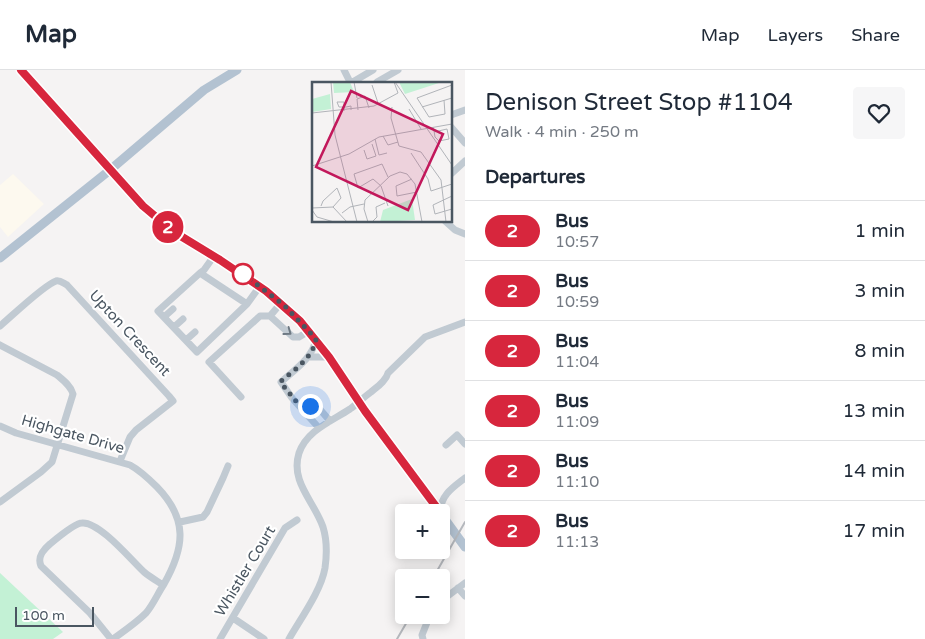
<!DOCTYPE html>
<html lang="en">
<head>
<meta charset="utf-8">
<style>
	:root { --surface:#fff; --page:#f6f6f7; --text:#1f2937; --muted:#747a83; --line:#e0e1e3 }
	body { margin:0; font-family:"Varela Round",sans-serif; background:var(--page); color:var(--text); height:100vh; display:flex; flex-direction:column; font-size:19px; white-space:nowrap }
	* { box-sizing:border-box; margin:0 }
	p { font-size:16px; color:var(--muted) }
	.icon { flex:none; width:28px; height:28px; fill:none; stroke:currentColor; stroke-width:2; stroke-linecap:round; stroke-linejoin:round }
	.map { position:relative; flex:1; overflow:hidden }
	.side { display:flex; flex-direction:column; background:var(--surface); width:460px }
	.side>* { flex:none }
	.badge { padding:0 10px; border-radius:16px; font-size:18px; line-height:32px }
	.buttons { position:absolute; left:395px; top:434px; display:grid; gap:10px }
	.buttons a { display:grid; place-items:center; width:55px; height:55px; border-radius:5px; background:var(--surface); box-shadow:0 2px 12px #0003; font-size:25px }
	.scale { position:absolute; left:15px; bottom:12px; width:79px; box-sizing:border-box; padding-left:5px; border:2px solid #4a5661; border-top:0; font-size:14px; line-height:18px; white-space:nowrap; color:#4a5661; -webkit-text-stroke:4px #fff; paint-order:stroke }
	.you { position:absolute; width:25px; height:25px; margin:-12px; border:4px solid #fff; border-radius:50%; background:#1a73e8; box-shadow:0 0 0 8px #1a73e833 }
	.map>.badge { position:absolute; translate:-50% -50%; box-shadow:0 0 0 2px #fff }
	h2 { padding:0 20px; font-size:19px; line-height:45px }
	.round { display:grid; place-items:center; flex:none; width:52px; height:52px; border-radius:5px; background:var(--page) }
	.head { display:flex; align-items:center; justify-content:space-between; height:85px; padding:0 20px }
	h1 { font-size:24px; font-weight:600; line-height:38px }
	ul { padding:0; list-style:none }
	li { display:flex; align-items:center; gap:15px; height:60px; padding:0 20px; border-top:1px solid var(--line) }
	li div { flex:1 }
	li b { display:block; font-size:19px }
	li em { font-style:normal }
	li .badge { min-width:55px; font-weight:700; text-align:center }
	header { display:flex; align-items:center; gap:30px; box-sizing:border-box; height:70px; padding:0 25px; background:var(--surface); border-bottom:1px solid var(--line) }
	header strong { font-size:24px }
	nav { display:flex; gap:28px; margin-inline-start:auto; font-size:18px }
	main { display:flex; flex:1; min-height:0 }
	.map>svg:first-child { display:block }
	.commercial { fill:#fdf9ef }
	.green { fill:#c3f1d5 }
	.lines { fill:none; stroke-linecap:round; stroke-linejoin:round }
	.minor { stroke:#c1cad2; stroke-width:7 }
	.major { stroke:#b3c2d1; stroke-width:9 }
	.rail { stroke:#b5b8bd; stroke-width:2 }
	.oneway { stroke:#6e7983 }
	.line-casing { stroke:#fff; stroke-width:11 }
	.line { stroke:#d7263d; stroke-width:8 }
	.walk { stroke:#4a5661; stroke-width:5; stroke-dasharray:0 9 }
	.stop-dot { fill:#fff; stroke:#d7263d; stroke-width:2.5 }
	.labels { text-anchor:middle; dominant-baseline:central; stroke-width:4.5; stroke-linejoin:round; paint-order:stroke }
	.street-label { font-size:15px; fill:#4a5661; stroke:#fff }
	.inset-road { fill:none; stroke:#b1b4b9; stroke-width:1 }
	.view { fill:#c2185b; fill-opacity:0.15; stroke:#c2185b; stroke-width:2.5 }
	.inset-edge { fill:none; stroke:#4a5661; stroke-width:2.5 }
</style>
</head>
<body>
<header>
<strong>Map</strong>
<nav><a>Map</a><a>Layers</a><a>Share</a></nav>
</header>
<main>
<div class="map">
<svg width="465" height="569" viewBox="0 0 465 569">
	<rect width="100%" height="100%" fill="#f5f3f3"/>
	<path class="commercial" d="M13 104 44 134 8 167 0 157V115Z"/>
	<path class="green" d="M0 503 63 562 53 569H0Z"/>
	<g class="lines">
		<path class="minor" d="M344 0 351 14
			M377 12 398 0
			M351 13 373 0
			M451 45 465 40
			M451 57 465 73
			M451 104 465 91
			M445 151 455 160 465 164
			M214 186 204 200 200 203 247 234 260 216
			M200 203 158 241 197 282 247 234
			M270 246 281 233
			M164 247 173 239
			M0 256C12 246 44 215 56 211 60 210 63 213 67 215L169 326 173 331 136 360 130 367 120 391
			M174 257 183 249
			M316 269C313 288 294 300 281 312L292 328 319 358
			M186 270 195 262
			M0 275 57 305C63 310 71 316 73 324L52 392 41 402 0 432
			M308 287H329
			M241 327 209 292 260 246H270L293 267H299L309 261
			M304 340 310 336H317L330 351
			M0 356 16 363 130 395C141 401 149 409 157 417 188 449 185 477 164 514 158 523 153 535 146 543 136 553 124 561 113 569
			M446 375 457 365 465 374
			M440 442C441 425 452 418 465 408
			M180 452 203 447 207 442 223 408 228 396
			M458 518 465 526
			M441 531 465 513
			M233 548 264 569
			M111 569 90 543 41 496C37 487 43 480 50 474 56 469 75 453 82 453 99 451 132 491 144 502 150 507 157 511 163 515
			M220 569 285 458 297 450
			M289 569C301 548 321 521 325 498 327 484 327 470 323 457 314 431 290 412 299 383 307 360 332 351 350 339 357 334 364 327 371 322 377 317 386 311 388 303L425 267 465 252
			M423 569 422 565 430 545"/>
		<path class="major" d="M21 0 143 135 173 161 220 190 266 221 300 251 329 287 365 341 440 442
			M0 188 110 100 204 20 237 0
			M441 444 465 477"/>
		<path class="rail" d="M433 508 465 452
			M397 569 411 545"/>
	</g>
	<defs><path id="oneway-chevron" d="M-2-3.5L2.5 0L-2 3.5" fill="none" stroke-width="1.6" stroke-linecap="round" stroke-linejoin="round" transform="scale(1.25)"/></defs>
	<use class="oneway" href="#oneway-chevron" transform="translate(288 262) rotate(36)"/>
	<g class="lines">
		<g class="line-casing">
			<path id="line" d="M21 0 143 136 174 162 220 190 266 221 300 251 329 287 365 341 440 442"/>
		</g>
		<use href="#line" class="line"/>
		<path class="walk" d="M243 204 284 235 316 269C313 288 294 300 280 312 289 322 295 331 304 340L310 336"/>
	</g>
	<circle class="stop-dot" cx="243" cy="204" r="10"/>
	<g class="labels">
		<g class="street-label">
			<text transform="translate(130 263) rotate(47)">Upton Crescent</text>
			<text transform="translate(73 364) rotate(16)">Highgate Drive</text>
			<text transform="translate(245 501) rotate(-59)">Whistler Court</text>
		</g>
	</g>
	<g transform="translate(312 12)">
		<rect width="140" height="140" fill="#f5f3f3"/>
		<path d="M21 0H38L42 10 22 11ZM87 0H130L93 12ZM18 12 19 27 0 30V17ZM100 117 103 138 68 140 71 128Z" fill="#c3f1d5"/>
		<path class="inset-road" d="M19 0 23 53 45 140M42 0 45 16M83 0 140 83M60 3 66 21M132 18 133 32 117 35 105 16 140 3M80 25 79 36 87 64 109 70 129 98 134 140M110 25 140 16M97 27 109 47M46 28 45 17 53 14 57 26M32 29V20H25L27 25H34L39 24V28M0 31 62 24 86 11 82 0M121 45 122 49 123 55 127 59 137 57 135 47 122 50M71 54 76 63 86 60M63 57 67 73 75 71M52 68 55 77 64 74 60 62M99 71 116 97 119 109 140 102M0 84 37 72 67 55 140 42M100 97 84 104 85 114 105 110M140 114 121 123 123 132 140 127M9 124 11 119 25 106 29 116 21 125M76 124 69 104 61 97 46 106 42 92 70 82 76 95M0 126 21 125 35 140M0 128 5 135 22 140M30 131 38 125 52 122M56 140 52 127 53 118 78 94 88 90 95 92 103 102 110 140M60 140 65 135 64 125 73 121"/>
		<path class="view" d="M39 9 131 52 96 128 4 85Z"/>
		<rect width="140" height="140" class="inset-edge"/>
	</g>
</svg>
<div class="buttons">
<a>+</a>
<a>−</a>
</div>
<div class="scale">100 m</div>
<div class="you" style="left:310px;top:336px"></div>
<b class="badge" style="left:168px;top:157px;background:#d7263d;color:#fff">2</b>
</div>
<section class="side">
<div class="head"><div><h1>Denison Street Stop #1104</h1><p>Walk · 4 min · 250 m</p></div><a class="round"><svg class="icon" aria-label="heart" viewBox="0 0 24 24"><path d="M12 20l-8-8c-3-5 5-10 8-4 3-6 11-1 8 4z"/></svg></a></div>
<h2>Departures</h2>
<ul>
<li><span class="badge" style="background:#d7263d;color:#fff">2</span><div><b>Bus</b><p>10:57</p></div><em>1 min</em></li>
<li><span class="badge" style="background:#d7263d;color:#fff">2</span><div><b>Bus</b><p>10:59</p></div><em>3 min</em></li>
<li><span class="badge" style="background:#d7263d;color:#fff">2</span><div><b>Bus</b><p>11:04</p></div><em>8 min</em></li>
<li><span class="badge" style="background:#d7263d;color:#fff">2</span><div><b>Bus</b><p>11:09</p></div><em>13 min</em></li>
<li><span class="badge" style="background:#d7263d;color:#fff">2</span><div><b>Bus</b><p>11:10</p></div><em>14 min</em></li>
<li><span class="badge" style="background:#d7263d;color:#fff">2</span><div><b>Bus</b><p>11:13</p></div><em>17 min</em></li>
</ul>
</section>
</main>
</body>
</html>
